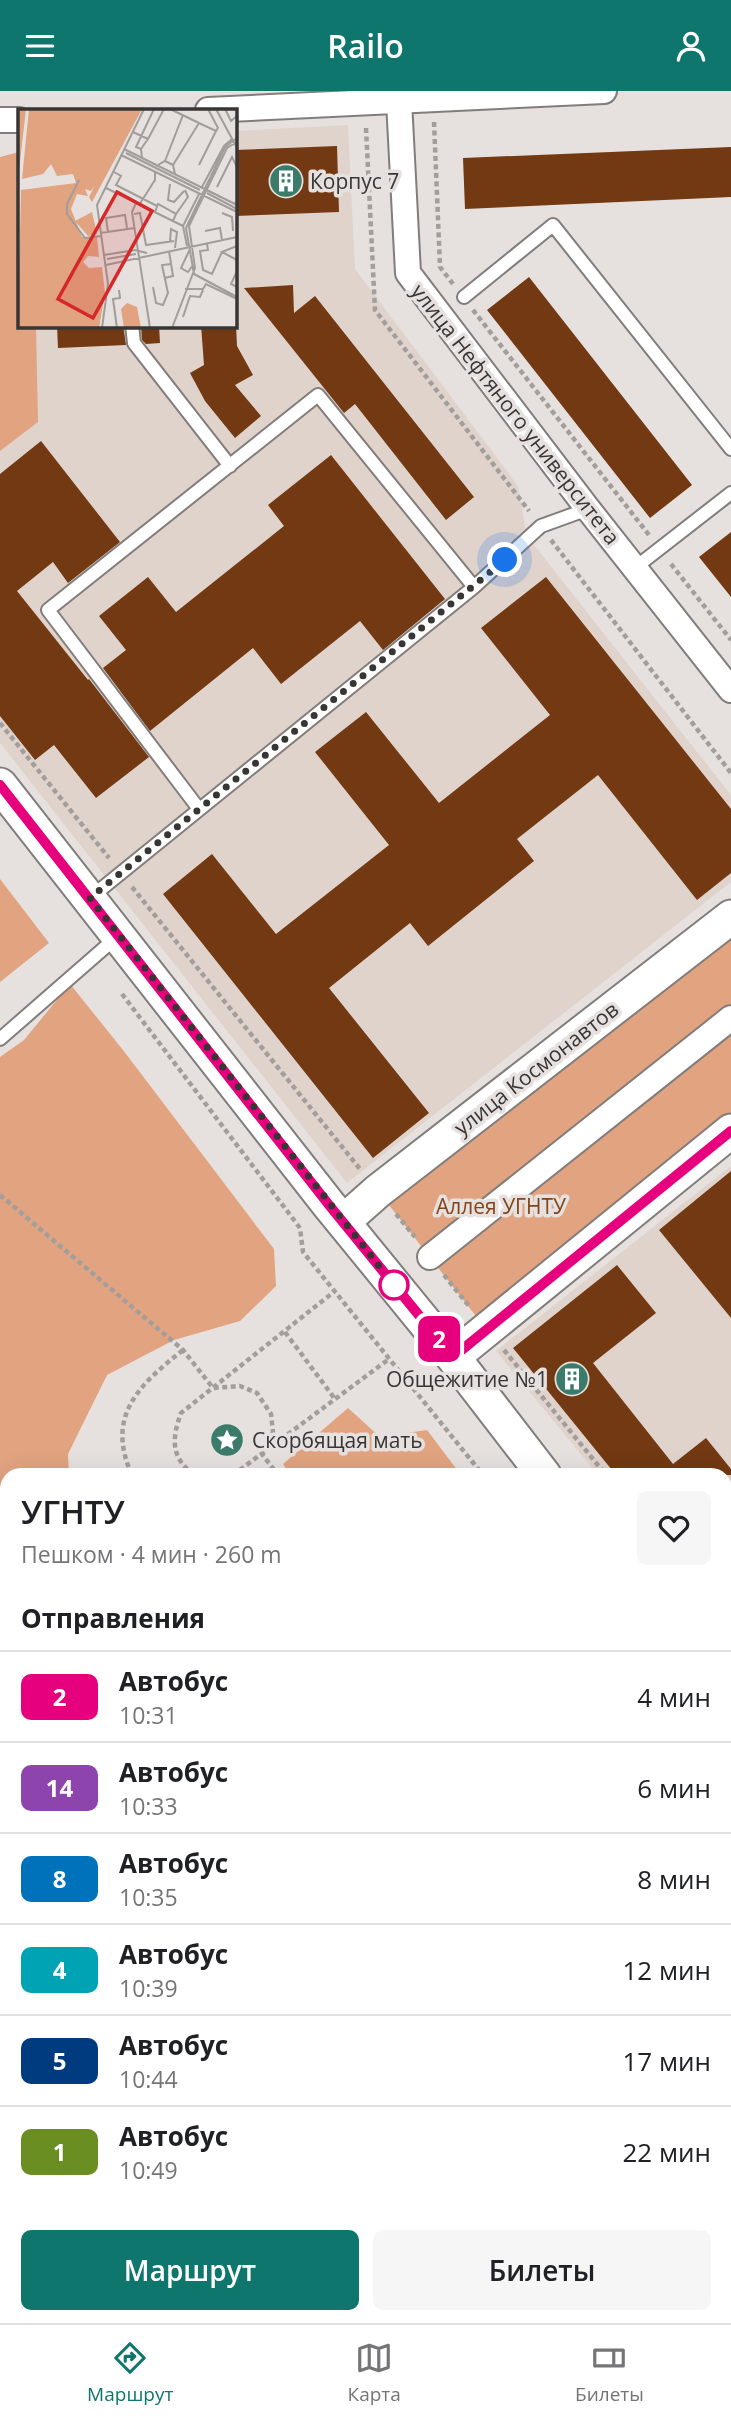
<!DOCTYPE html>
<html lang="ru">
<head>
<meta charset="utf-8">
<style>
	:root { --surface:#fff; --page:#f6f6f6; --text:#202124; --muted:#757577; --line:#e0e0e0; --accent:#0f766e }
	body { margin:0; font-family:"Open Sans",sans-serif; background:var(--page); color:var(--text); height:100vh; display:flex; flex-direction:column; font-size:26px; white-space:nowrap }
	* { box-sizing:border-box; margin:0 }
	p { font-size:23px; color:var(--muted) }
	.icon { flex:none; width:38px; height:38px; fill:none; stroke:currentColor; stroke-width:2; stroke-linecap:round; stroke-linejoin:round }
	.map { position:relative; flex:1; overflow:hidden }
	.panel { position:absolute; left:0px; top:1377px; width:732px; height:856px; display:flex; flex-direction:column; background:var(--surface); border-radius:21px 21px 0 0; box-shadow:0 7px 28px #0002 }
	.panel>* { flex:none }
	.badge { padding:0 14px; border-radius:10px; font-size:24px; line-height:46px }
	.you { position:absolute; width:35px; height:35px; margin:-18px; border:5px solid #fff; border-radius:50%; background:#1a73e8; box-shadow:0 0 0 10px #1a73e833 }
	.map>.badge { position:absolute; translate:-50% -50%; box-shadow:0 0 0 4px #fff }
	h2 { padding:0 21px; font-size:26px; line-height:63px }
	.round { display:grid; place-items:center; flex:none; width:74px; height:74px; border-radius:10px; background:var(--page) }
	.summary { display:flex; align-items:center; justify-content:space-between; height:119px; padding:0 21px }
	h1 { font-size:33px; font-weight:600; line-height:52px }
	.button { display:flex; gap:14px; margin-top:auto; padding:14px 21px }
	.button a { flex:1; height:80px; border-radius:10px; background:var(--accent); color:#fff; font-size:28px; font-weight:600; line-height:80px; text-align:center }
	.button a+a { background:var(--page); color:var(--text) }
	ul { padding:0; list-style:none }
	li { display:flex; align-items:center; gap:21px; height:91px; padding:0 21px; border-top:2px solid var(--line) }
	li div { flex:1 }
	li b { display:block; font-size:26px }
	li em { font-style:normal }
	li .badge { min-width:77px; font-weight:700; text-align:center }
	header { display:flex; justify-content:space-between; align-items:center; height:91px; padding:0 21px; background:var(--accent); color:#fff; font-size:32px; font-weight:600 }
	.menu { display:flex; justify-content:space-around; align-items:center; height:98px; border-top:2px solid var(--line); background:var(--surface); font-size:19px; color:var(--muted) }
	.menu a { display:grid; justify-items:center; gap:4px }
	.menu .current { color:var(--accent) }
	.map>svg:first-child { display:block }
	.built { fill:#e0d3cc }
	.green { fill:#e1a380 }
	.building { fill:#723912 }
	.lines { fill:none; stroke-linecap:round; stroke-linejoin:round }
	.lane-casing { stroke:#827d7b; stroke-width:16 }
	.street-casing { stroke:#827d7b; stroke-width:28 }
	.secondary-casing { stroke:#827d7b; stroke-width:37 }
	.path { stroke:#a29e9c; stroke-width:4.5; stroke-dasharray:5 3.5; stroke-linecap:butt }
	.lane { stroke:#fff; stroke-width:12 }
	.street { stroke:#fff; stroke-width:24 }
	.secondary { stroke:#fff; stroke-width:33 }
	.line-casing { stroke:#fff; stroke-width:16 }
	.line { stroke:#e6007e; stroke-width:10 }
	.walk { stroke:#383635; stroke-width:7; stroke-dasharray:0 12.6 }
	.stop-dot { fill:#fff; stroke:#e6007e; stroke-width:3.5 }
	.labels { text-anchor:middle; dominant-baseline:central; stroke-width:7; stroke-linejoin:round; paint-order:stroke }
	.poi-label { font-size:21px; fill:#383635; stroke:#e6e1de; text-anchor:start }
	.street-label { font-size:21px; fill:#383635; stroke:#e6e1de }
	.park-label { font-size:21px; fill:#81441b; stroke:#e6e1de }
	.inset-road { fill:none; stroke:#a09d9a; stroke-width:2 }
	.view { fill:#d62828; fill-opacity:0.15; stroke:#d62828; stroke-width:3.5 }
	.inset-edge { fill:none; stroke:#383635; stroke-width:3.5 }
</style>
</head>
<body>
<header><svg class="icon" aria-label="menu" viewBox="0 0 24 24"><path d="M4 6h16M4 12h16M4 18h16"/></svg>Railo<svg class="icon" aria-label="person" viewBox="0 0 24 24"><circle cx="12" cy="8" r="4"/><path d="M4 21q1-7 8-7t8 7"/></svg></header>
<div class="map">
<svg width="731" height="2232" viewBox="0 0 731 2232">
	<rect width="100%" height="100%" fill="#e6e1de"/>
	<path class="built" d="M348 34 355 178 518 395 527 445 731 704V791L347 1092 0 652V340L27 235 234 234 235 40Z
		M731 1075V1547L724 1539V1384H598L496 1260Z"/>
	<path class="green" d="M19 61V234L36 235 38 331 0 360V66Z
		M0 788 49 852 0 891Z
		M731 826V1040L486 1238 378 1100Z
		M70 893 123 959 274 1158 276 1195 240 1230 174 1249 107 1284 68 1363 69 1384H7V2226H724L725 1810 731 1822V2232H0V966L24 949Z
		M348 1317 380 1346 427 1339 461 1384H290L283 1373Z"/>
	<path class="building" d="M337 55 339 121 234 125V59Z
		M731 56V106L465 118 463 67Z
		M529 186 692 394 650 427 487 219Z
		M293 194 294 222 315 205 474 406 446 429 355 313 344 322 244 197Z
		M57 234H123L126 254 58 257Z
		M141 234H159L160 252 146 253 142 249Z
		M201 234H236L237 255 253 284 235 294 261 325 235 347 205 310 190 282 204 274Z
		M41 350 120 451 68 492 53 471 17 500 88 589 89 588 149 666 96 707 54 654 35 669 0 625V383Z
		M331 364 445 508 383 559 360 530 281 593 253 557 150 640 103 577 126 559 99 525 148 486 176 521 284 435 268 414Z
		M731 441V506L699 466Z
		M546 486 731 718V782L697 809 598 684 517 748 534 770 428 855 410 832 329 897 429 1022 373 1067 163 803 212 763 276 843 389 754 315 661 366 621 439 712 550 624 481 537Z
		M731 1080V1227L659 1139Z
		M617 1174 656 1222 593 1272 673 1373 706 1347 731 1378V1384H616L513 1257Z"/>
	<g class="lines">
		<g class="lane-casing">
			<path id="lane" d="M464 206 553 134 731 358
				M132 234 134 252 230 375
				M636 476 731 402
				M199 718 48 519 318 304 474 496
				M90 807 474 496 541 435 588 418
				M0 948 118 845"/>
		</g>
		<g class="street-casing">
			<path id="street" d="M399 10 408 182 588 418 731 599
				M208 19 604 0
				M0 29H19
				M430 1166 731 927"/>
		</g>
		<g class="secondary-casing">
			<path id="secondary" d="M0 694 329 1114 453 1266 544 1384
				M343 1131 378 1100 731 826
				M453 1266 731 1040
				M724 1640 731 1651"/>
		</g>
		<path class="path" d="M434 31 440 176 453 193
			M366 37 375 219 529 420
			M473 219 649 444
			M551 449 731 682
			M671 473 731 549
			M0 632 109 767
			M132 796 360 1078
			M122 903 300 1137 303 1161 483 1384
			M0 1104 183 1259 213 1297 240 1295 257 1302 271 1323 273 1341 262 1363 278 1384
			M396 1123 415 1146
			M444 1184 469 1215
			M285 1241 335 1308
			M504 1259 606 1384
			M132 1384C105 1325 139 1294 183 1259
			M194 1384C170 1366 172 1347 181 1322L335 1200
			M233 1384 389 1268
			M724 1519 731 1525
			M724 1731 731 1748
			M0 1913 7 1910
			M724 1972 731 1992
			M0 2144 7 2145
			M731 2212 728 2215 731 2225
			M249 2226V2232
			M502 2226 503 2232"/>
		<use href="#lane" class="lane"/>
		<use href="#street" class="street"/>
		<use href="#secondary" class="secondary"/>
	</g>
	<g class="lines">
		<g class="line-casing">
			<path id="line" d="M0 694 329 1114 453 1266 731 1040"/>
		</g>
		<use href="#line" class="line"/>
		<path class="walk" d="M394 1194 90 807 505 469"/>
	</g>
	<defs>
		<g id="building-disc" transform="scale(1.75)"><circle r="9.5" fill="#3b7b6a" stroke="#e6e1de"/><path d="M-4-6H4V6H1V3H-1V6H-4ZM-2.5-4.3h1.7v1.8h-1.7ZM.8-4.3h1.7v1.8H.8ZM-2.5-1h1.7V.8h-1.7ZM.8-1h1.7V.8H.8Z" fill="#fff"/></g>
		<g id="sight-disc" transform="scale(1.75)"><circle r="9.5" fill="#3b7b6a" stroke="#e6e1de"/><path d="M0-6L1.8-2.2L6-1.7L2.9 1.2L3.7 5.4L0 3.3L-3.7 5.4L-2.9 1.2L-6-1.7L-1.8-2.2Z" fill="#fff"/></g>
	</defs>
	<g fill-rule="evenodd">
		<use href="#building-disc" x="286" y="90"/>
		<use href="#building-disc" x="572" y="1288"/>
		<use href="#sight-disc" x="227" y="1349"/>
	</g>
	<circle class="stop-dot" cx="394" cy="1194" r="14"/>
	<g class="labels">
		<g class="poi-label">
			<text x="310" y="90">Корпус 7</text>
			<text x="548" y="1288" text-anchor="end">Общежитие №1</text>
			<text x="252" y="1349">Скорбящая мать</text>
		</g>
		<g class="street-label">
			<text transform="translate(516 323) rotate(52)">улица Нефтяного университета</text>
			<text transform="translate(536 977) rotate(-38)">улица Космонавтов</text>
		</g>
		<g class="park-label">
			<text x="501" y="1115">Аллея УГНТУ</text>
		</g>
	</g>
	<g transform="translate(18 18)">
		<rect width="219" height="219" fill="#e6e1de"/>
		<path d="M0 0H8L0 70ZM11 0H124L74 93 71 88 77 76 73 82 67 80 70 87 59 85 53 100 64 128H79L81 148 70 147 65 153 71 159 84 158 87 184 81 219H0L3 81 58 74 55 65 39 67 33 55 25 65 4 70ZM74 103 79 125 70 127 57 112ZM109 194 119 198 123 219H106L103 200Z" fill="#e1a380"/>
		<path class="inset-road" d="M152 0 181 14M198 0 219 39M207 0 213 12 219 7M115 23 130 30 123 40 124 49M219 29 207 38 168 119 176 165 219 188M130 30 146 0M106 40 219 96M123 40 118 38 136 0M108 44 182 81M103 46 219 103M147 52 165 6M140 56 147 52 155 56 157 65M155 56 181 14 198 22 200 19 190 0M181 56 198 22M96 63 103 67 98 76 139 97M61 71 49 95V105L67 129 83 127M152 75 150 91 156 93 166 82M184 78 206 37 214 30M199 78 214 48 219 58M88 79 165 117M189 84 219 100M118 94 114 103 132 219M121 96 137 71V63M137 103 140 95 158 105 155 112M204 104 214 108 215 122M116 105 122 104 128 136 156 132M158 105 170 88 167 81M187 122 202 119 204 131M90 123 88 109 107 106 109 119M82 124 117 119M152 132 153 120 159 123 157 139M189 135 190 141 182 142 185 161 194 165 204 143M169 137 165 117 181 85M219 137 204 143 219 151M172 140 163 159 170 163 175 156M86 146 117 141 129 144M89 150 118 145M88 156 219 128M219 162 213 175 219 178M147 169 155 167 151 142M135 178 138 194 145 196 150 184 144 156 153 155M167 180H185L188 175 219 190M165 208 172 187 182 188 185 181M84 219 90 175 79 96 126 0M99 219 95 190 102 189 101 181M154 219 177 159 171 117 209 39 219 33"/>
		<path class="view" d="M99 83 134 102 75 209 40 190Z"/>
		<rect width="219" height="219" class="inset-edge"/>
	</g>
</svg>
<div class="you" style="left:505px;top:469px"></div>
<b class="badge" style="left:439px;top:1248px;background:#e6007e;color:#fff">2</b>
<section class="panel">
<div class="summary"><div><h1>УГНТУ</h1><p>Пешком · 4 мин · 260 m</p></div><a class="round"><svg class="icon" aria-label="heart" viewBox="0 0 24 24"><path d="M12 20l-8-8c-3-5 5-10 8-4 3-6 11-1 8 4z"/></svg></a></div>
<h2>Отправления</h2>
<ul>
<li><span class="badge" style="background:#e6007e;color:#fff">2</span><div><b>Автобус</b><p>10:31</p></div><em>4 мин</em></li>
<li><span class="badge" style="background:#8e44ad;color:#fff">14</span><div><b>Автобус</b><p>10:33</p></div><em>6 мин</em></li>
<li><span class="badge" style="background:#0072bc;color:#fff">8</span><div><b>Автобус</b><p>10:35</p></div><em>8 мин</em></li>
<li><span class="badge" style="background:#00a3b4;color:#fff">4</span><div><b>Автобус</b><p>10:39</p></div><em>12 мин</em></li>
<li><span class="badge" style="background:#003b80;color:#fff">5</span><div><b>Автобус</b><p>10:44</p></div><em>17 мин</em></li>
<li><span class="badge" style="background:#6b8e23;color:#fff">1</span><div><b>Автобус</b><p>10:49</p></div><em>22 мин</em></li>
</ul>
<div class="button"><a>Маршрут</a><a>Билеты</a></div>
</section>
</div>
<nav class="menu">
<a class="current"><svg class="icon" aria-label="directions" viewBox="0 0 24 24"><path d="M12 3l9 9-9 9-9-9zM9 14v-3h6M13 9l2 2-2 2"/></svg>Маршрут</a>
<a><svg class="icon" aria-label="map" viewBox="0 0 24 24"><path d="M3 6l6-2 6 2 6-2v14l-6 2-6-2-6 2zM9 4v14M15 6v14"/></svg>Карта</a>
<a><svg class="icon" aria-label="tickets" viewBox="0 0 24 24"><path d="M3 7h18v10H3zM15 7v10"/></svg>Билеты</a>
</nav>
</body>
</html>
